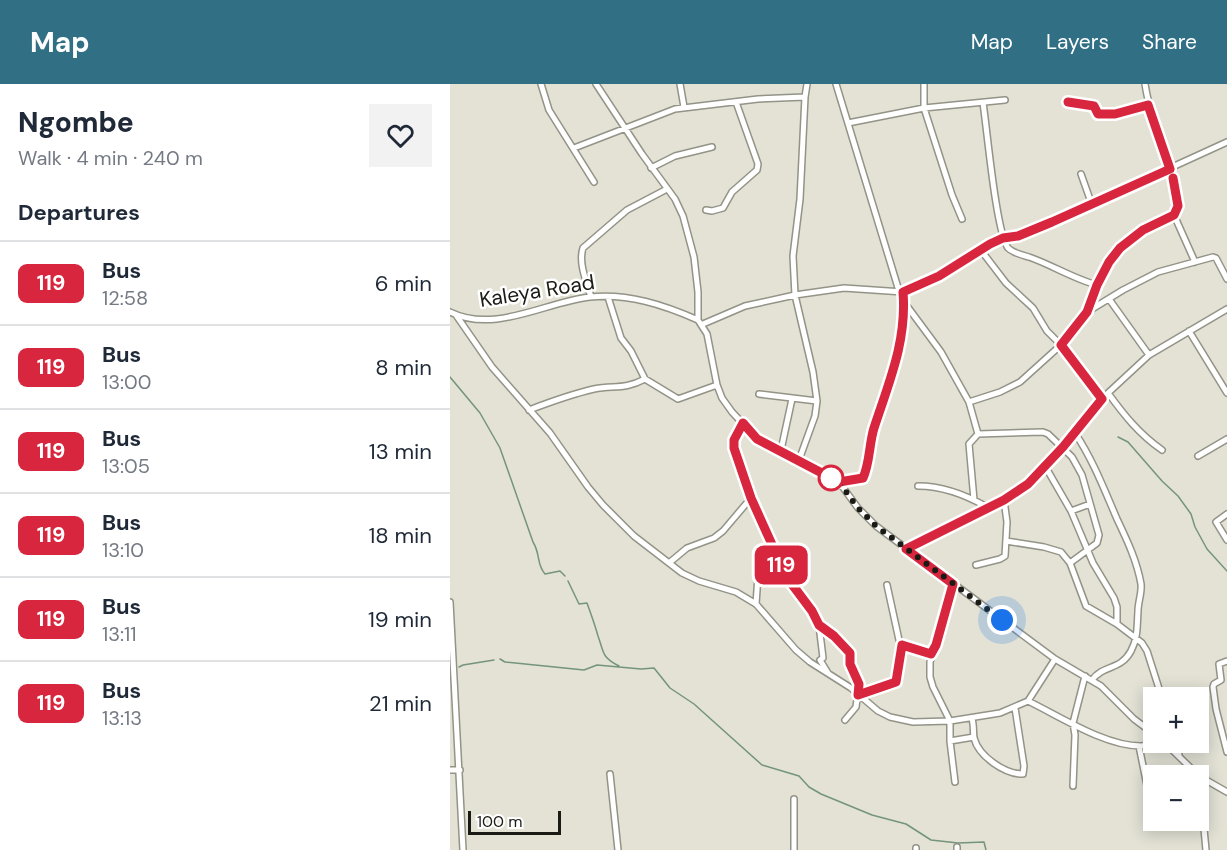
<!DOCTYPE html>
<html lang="en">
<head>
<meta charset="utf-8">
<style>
	:root { --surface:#fff; --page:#f2f2f3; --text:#1f2937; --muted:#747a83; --line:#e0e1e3; --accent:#306f84 }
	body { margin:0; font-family:"DM Sans",sans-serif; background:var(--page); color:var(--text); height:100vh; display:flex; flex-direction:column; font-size:22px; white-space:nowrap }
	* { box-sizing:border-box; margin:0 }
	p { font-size:20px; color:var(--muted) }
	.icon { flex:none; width:33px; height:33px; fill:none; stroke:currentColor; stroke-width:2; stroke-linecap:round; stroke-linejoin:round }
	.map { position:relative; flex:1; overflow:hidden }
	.details { display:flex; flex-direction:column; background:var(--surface); width:450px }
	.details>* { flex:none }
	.badge { padding:0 12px; border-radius:9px; font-size:21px; line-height:39px }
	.fabs { position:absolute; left:693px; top:603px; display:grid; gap:12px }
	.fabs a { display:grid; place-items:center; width:66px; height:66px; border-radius:0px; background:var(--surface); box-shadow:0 3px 15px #0003; font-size:30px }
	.scale { position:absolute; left:18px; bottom:15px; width:93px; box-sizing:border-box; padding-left:6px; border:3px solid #1b1b16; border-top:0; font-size:16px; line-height:21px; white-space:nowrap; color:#1b1b16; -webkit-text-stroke:4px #fff; paint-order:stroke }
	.you { position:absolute; width:30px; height:30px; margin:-15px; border:4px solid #fff; border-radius:50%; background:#1a73e8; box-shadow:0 0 0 9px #1a73e833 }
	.map>.badge { position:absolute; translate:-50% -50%; box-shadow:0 0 0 3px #fff }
	h2 { padding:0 18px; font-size:22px; line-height:54px }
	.round { display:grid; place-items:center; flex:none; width:63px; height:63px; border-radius:0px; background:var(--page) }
	.headline { display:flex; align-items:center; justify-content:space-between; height:102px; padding:0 18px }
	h1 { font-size:28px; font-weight:800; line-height:45px }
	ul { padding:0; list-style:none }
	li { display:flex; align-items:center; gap:18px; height:84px; padding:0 18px; border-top:2px solid var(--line) }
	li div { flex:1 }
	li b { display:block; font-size:22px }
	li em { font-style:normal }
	li .badge { min-width:66px; font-weight:700; text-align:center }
	header { display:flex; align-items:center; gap:36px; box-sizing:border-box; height:84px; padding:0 30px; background:var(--accent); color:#fff }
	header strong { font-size:28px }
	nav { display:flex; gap:33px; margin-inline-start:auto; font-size:21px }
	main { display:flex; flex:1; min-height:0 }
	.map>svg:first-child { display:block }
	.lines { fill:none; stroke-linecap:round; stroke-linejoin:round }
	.stream { stroke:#74947c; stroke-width:1.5 }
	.street-casing { stroke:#939387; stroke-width:8 }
	.street { stroke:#fff; stroke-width:5 }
	.line-casing { stroke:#fff; stroke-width:14 }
	.line { stroke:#d7263d; stroke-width:9 }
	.walk { stroke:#1b1b16; stroke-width:6; stroke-dasharray:0 10.8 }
	.stop-dot { fill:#fff; stroke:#d7263d; stroke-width:3 }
	.labels { text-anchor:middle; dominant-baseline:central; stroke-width:5; stroke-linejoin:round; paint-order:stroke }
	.street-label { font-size:21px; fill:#1b1b16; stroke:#fff }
</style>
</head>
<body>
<header>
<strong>Map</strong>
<nav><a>Map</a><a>Layers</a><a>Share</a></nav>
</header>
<main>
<section class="details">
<div class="headline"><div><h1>Ngombe</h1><p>Walk · 4 min · 240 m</p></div><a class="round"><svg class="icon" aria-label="heart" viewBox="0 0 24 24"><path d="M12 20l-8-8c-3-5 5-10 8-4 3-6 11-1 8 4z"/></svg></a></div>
<h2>Departures</h2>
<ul>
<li><span class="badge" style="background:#d7263d;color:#fff">119</span><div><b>Bus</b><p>12:58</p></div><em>6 min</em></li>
<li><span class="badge" style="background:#d7263d;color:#fff">119</span><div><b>Bus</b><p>13:00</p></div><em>8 min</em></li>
<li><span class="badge" style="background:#d7263d;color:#fff">119</span><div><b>Bus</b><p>13:05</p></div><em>13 min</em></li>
<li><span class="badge" style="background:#d7263d;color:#fff">119</span><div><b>Bus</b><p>13:10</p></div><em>18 min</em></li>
<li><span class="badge" style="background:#d7263d;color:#fff">119</span><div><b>Bus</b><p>13:11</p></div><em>19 min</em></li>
<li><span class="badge" style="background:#d7263d;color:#fff">119</span><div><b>Bus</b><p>13:13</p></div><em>21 min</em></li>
</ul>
</section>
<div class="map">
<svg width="777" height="766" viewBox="0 0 777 766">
	<rect width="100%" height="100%" fill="#e3e2d5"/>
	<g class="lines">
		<path class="stream" d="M0 293 30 329 50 364 83 458C91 471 86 480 95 490L110 487 115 492
			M668 353 678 358 712 397 728 412 741 430 745 443 757 465 777 487
			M118 497 129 520 137 519C141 530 145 541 148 552 154 568 151 573 169 582
			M50 575 55 578 134 586 147 581 191 585 204 584 220 604 244 620 312 681 349 692 359 703 371 710 422 731 456 740 481 756 508 759 534 758 536 766
			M9 583 13 581 44 576"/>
		<g class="street-casing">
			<path id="street" d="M91 0 99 26 144 98
				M146 0 192 70 225 115 233 132 244 173 248 208V236L257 250 267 301 272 314 282 328 307 355 389 398 408 424 426 442 605 575 651 602 684 635 704 650
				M230 0 234 23
				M386 0 449 207
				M474 0V24L502 111 512 135
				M618 18 644 22 648 30H665L698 21
				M533 19C537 44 546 148 558 164 563 169 572 171 579 173 602 181 624 195 647 201
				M398 39 474 24 555 16
				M124 64 225 25 308 15 355 13
				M201 84 225 72 262 63
				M631 90 642 121
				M256 126 262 127 273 124 282 108 307 86 308 80 286 18
				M724 131 745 178
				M530 165 556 199 583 224 597 247 611 261 653 315
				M453 208 454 218 491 268 519 318 550 308 570 298 611 261 637 228 673 206 708 188 763 173 766 174 777 195
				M141 213C137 199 128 179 133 164L177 126 217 105
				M158 213 171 254 181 267 195 295 228 315 267 301
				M659 215 699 271
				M0 228C45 250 95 218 140 213 178 209 214 221 248 236
				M637 228C647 197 662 168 689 148 701 140 727 137 728 120 729 106 721 89 717 75 708 50 699 26 695 0
				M6 231 42 283 100 349 138 403 153 421 184 452 232 489 249 497 286 508 306 520 346 566 360 578 401 604 428 627 440 633 463 638 500 637 550 629 578 617 605 575
				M253 240 295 222 345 211 394 204 453 208 489 192 540 160 553 154 568 152 602 138 777 58
				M739 247 777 309
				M658 309C674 331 689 350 712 366
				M309 310 367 317
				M519 318 528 350 519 360 524 416
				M79 326C100 318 122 310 144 305 164 301 174 306 195 295
				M625 349C643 376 654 405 667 435 677 456 687 477 691 500 692 509 688 518 688 527 687 542 688 554 681 567 670 587 654 580 642 596
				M528 350 593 348 598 350 622 373 632 391 649 451 647 459 620 479
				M331 366 342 315
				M748 372 777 355
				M349 376 365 332 367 317 363 288 345 211 343 172 350 115 355 13 357 0
				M595 382 621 427 643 479 664 514 667 523V540
				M389 398 411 395 415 392 424 345 443 292 450 262 454 219
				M468 402C492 402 516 411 537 423
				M301 414 334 487 362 527 369 541 384 552 400 569V580L409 600 406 623 395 636
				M621 427 640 420
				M777 430 766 438 777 456
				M556 457 594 463 611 468 620 479 636 522 667 540 692 559 697 567 712 614
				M456 465 554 416 578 400 613 363 658 309 699 271 777 225
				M219 479 237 464 264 454 273 447 301 414 284 364V356L293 339
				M526 481 550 475 555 472 557 438 554 416
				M503 500 486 561 480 578V593L483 603 500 637V657L505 698
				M437 501 449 556 452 561 481 570
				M0 518 13 766
				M306 520 309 478 325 467
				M369 541 373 574 370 576 378 589
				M777 577 769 580 771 596 764 600 763 603 766 625 777 668
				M408 611 445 598 452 561
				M578 617C611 633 655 662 691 662 696 662 699 659 704 656
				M522 635C524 641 523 648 524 654 529 673 555 690 573 690L574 682 565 624
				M500 657 524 653
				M714 658 749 692 777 708
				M725 658 729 671
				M689 662 704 736
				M0 686H10
				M160 690 168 766
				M749 692 756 766
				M623 702 625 651 623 639 635 592
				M507 763V766
				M466 764V766
				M344 766V715"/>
		</g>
		<use href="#street" class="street"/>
	</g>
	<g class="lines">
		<g class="line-casing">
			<path id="line" d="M618 18 644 22 648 30H665L698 21 720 85 602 138 568 152 553 154 540 160 489 192 453 208C457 257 439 298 424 344 419 360 420 379 413 394L389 398 307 355 293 339 284 356V364L301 414 334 487 341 499 362 527 369 541 384 552 400 569V580L409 600 408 611 446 598 452 561 481 570 486 561 503 500 456 465 554 416 578 400 613 363 652 315 611 261 637 228 647 201 659 178 670 164 693 146 724 131 728 122 723 94"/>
		</g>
		<use href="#line" class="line"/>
		<path class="walk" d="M381 394 389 398 408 424 426 442 552 536"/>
	</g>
	<circle class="stop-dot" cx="381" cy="394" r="12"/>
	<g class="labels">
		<g class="street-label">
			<text transform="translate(87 207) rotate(-9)">Kaleya Road</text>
		</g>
	</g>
</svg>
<div class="fabs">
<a>+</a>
<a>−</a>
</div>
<div class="scale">100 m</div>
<div class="you" style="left:552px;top:536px"></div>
<b class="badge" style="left:331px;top:481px;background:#d7263d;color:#fff">119</b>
</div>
</main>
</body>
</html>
